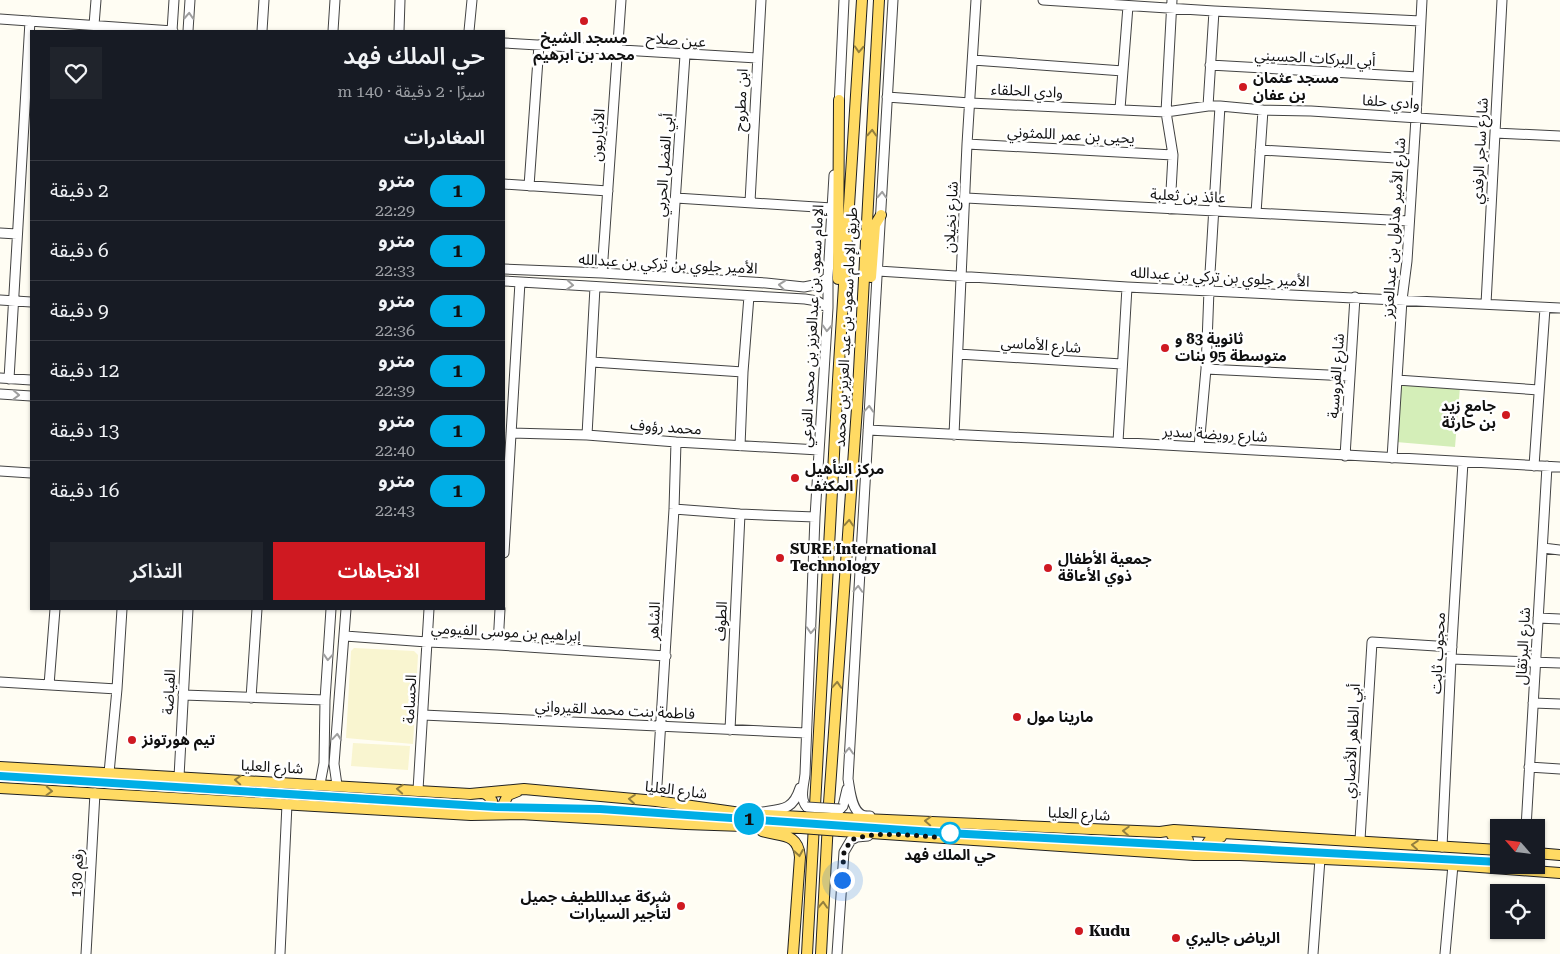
<!DOCTYPE html>
<html lang="ar">
<head>
<meta charset="utf-8">
<style>
	:root { --surface:#171b24; --page:#20242c; --text:#f1f3f6; --muted:#9ea1a6; --line:#363941; --accent:#cf1921 }
	body { margin:0; font-family:"Roboto Serif","Noto Sans Arabic",serif; background:var(--page); color:var(--text); direction:rtl; height:100vh; display:flex; flex-direction:column; font-size:19px; white-space:nowrap }
	* { box-sizing:border-box; margin:0 }
	p { font-size:16px; color:var(--muted) }
	.icon { flex:none; width:28px; height:28px; fill:none; stroke:currentColor; stroke-width:2; stroke-linecap:round; stroke-linejoin:round }
	.map { position:relative; flex:1; overflow:hidden; direction:ltr }
	.panel { position:absolute; left:30px; top:30px; width:475px; height:580px; display:flex; flex-direction:column; background:var(--surface); border-radius:0px; box-shadow:0 1px 4px #0004; direction:rtl }
	.panel>* { flex:none }
	.badge { padding:0 10px; border-radius:16px; font-size:18px; line-height:32px }
	.needle { width:32px; rotate:298deg }
	.tools { position:absolute; left:1490px; top:819px; display:grid; gap:10px }
	.tools a { display:grid; place-items:center; width:55px; height:55px; border-radius:0px; background:var(--surface); box-shadow:0 1px 4px #0004; font-size:25px }
	.you { position:absolute; width:25px; height:25px; margin:-12px; border:4px solid #fff; border-radius:50%; background:#1a73e8; box-shadow:0 0 0 8px #1a73e833 }
	.map>.badge { position:absolute; translate:-50% -50%; box-shadow:0 0 0 2px #fff }
	h2 { padding:0 20px; font-size:19px; line-height:45px }
	.round { display:grid; place-items:center; flex:none; width:52px; height:52px; border-radius:0px; background:var(--page) }
	.headline { display:flex; align-items:center; justify-content:space-between; height:85px; padding:0 20px }
	h1 { font-size:24px; font-weight:600; line-height:38px }
	.action { display:flex; gap:10px; margin-top:auto; padding:10px 20px }
	.action a { flex:1; height:58px; border-radius:0px; background:var(--accent); color:#fff; font-size:20px; font-weight:600; line-height:58px; text-align:center }
	.action a+a { background:var(--page); color:var(--text) }
	ul { padding:0; list-style:none }
	li { display:flex; align-items:center; gap:15px; height:60px; padding:0 20px; border-top:1px solid var(--line) }
	li div { flex:1 }
	li b { display:block; font-size:19px }
	li em { font-style:normal }
	li .badge { min-width:55px; font-weight:700; text-align:center }
	.map>svg:first-child { display:block }
	.farmland { fill:#f9f5d0 }
	.green { fill:#d4eeb8 }
	.lines { fill:none; stroke-linecap:round; stroke-linejoin:round }
	.minor-casing { stroke:#434343; stroke-width:11 }
	.major-casing { stroke:#212121; stroke-width:12 }
	.minor { stroke:#fff; stroke-width:9 }
	.major { stroke:#ffda63; stroke-width:10 }
	.minor-bridge-casing { stroke:#434343; stroke-width:11; stroke-linecap:butt }
	.major-bridge-casing { stroke:#212121; stroke-width:12; stroke-linecap:butt }
	.minor-bridge { stroke:#fff; stroke-width:9 }
	.major-bridge { stroke:#ffda63; stroke-width:10 }
	.oneway { stroke:#9f9f9f }
	.oneway2 { stroke:#937f3e }
	.line-casing { stroke:#fff; stroke-width:11 }
	.line { stroke:#00aee6; stroke-width:8 }
	.walk { stroke:#101010; stroke-width:5; stroke-dasharray:0 9 }
	.poi-dot { fill:#cf1921; stroke:#fff; stroke-width:2 }
	.stop-dot { fill:#fff; stroke:#00aee6; stroke-width:2.5 }
	.labels { text-anchor:middle; dominant-baseline:central; stroke-width:5; stroke-linejoin:round; paint-order:stroke }
	.poi-label { font-size:15px; font-weight:bold; fill:#101010; stroke:#fff; text-anchor:start }
	.street-label { font-size:15px; fill:#101010; stroke:#fff }
	.stop-label { font-size:15px; font-weight:bold; fill:#101010; stroke:#fff }
</style>
</head>
<body>
<div class="map">
<svg width="1560" height="954" viewBox="0 0 1560 954">
	<rect width="100%" height="100%" fill="#fffdf3"/>
	<path class="farmland" d="M354 648 414 651 418 655 413 744 346 738 351 651Z
		M353 743 410 746 408 770 351 766Z"/>
	<path class="green" d="M1399 384 1460 387 1455 447 1396 442Z"/>
	<g class="lines">
		<g class="minor-casing">
			<path id="minor" d="M1043 0 1214 11 1421 21
				M0 19 173 31
				M94 25 96 0
				M172 31 174 0
				M188 31 190 0
				M262 31 264 0
				M333 31 335 0
				M399 31 400 0
				M469 31 472 0
				M504 43 757 58
				M973 60 1123 71
				M1210 65 1418 77
				M887 97 970 103 1166 112 1208 106H1220L1263 110 1311 111 1495 123
				M1208 106 1214 11
				M839 107 844 0
				M1120 109 1128 6
				M1495 133 1560 136
				M967 144 1173 155
				M1260 150 1413 159
				M504 184 608 191
				M529 186 539 45
				M676 198 832 208
				M966 198 1409 221
				M750 202 761 0
				M1170 209 1173 155 1166 112 1172 0
				M1256 213 1263 110
				M0 233 17 234
				M504 269 602 273 766 283 804 287 819 284 828 277
				M878 271 1127 287 1560 308
				M602 273 621 0
				M670 277 685 55
				M504 281 805 299 817 301 828 308
				M0 300 31 302
				M1486 304 1502 0
				M958 354 1122 364
				M592 362 743 372
				M1206 369 1349 376
				M0 378 31 380
				M9 379 30 21
				M1397 380 1539 390
				M0 394 31 396
				M868 430 1111 442 1560 467
				M511 433 587 435 676 442 819 450
				M587 435 595 287
				M954 435 967 144 976 0
				M1118 442 1127 287
				M740 446 743 372 749 296
				M1199 447 1206 369 1209 290 1220 106
				M1345 456 1355 297
				M1392 458 1402 300 1407 261 1416 118 1422 0
				M1534 466 1545 308
				M0 471 31 473
				M674 509 740 514 815 517
				M1543 548 1560 550
				M504 553 520 282
				M1538 618 1560 619
				M345 636 427 642 498 645 666 656
				M498 645 500 609
				M1451 659 1560 663
				M0 682 117 689
				M49 685 55 609
				M183 695 325 700
				M251 698 257 609
				M1533 703 1560 704
				M423 715 806 733
				M730 730 740 514
				M1529 767 1560 769
				M109 773 117 689 122 609
				M179 777 188 609
				M320 784 324 763 325 700 331 609
				M337 785 334 764 346 609
				M418 790 429 609
				M656 801 674 509 676 442
				M807 807C799 799 804 785 805 774L815 517 828 308V277L834 175
				M840 809 843 806 847 789
				M762 812C783 809 793 810 800 788
				M870 816C867 816 864 816 862 815 851 810 850 789 848 779L893 0
				M1526 828 1547 466
				M1360 840 1372 642 1452 647
				M1442 847 1451 659 1463 462
				M86 954 95 793
				M280 954 287 804
				M837 954 844 852 851 840 857 837 868 836
				M1313 954 1320 859
				M1445 954 1453 865"/>
		</g>
		<g class="major-casing">
			<path id="major" d="M871 277 875 225 881 215
				M838 279 839 100
				M0 767 470 794 524 789 656 801 748 814 802 817
				M0 788 471 815 520 814 686 824 801 828
				M518 791 508 795 504 803 508 809 518 813
				M480 813C487 811 490 809 492 801 490 797 487 793 481 793
				M841 818 1160 832 1174 830 1499 850
				M762 831C781 837 798 832 800 857L793 954
				M841 831 1194 855H1240L1453 865 1560 873
				M1172 835 1185 838 1188 840V848L1186 850 1176 851
				M1221 837 1211 838 1207 844C1209 851 1215 851 1222 852
				M1536 853 1560 855
				M807 954 838 380 862 0
				M821 954 829 803 857 408 879 0"/>
		</g>
		<use href="#minor" class="minor"/>
		<use href="#major" class="major"/>
		<g class="minor-bridge-casing">
			<path id="minor-bridge" d="M807 807 840 809"/>
		</g>
		<g class="major-bridge-casing">
			<path id="major-bridge" d="M802 817 841 818
				M801 828 841 831"/>
		</g>
		<use href="#minor-bridge" class="minor-bridge"/>
		<use href="#major-bridge" class="major-bridge"/>
	</g>
	<defs><path id="oneway-chevron" d="M-2-3.5L2.5 0L-2 3.5" fill="none" stroke-width="1.6" stroke-linecap="round" stroke-linejoin="round" transform="scale(1.25)"/></defs>
	<g class="oneway">
		<use href="#oneway-chevron" transform="translate(189 16) rotate(-87)"/>
		<use href="#oneway-chevron" transform="translate(882 195) rotate(-87)"/>
		<use href="#oneway-chevron" transform="translate(570 285) rotate(4)"/>
		<use href="#oneway-chevron" transform="translate(782 285) rotate(-174)"/>
		<use href="#oneway-chevron" transform="translate(827 328) rotate(93)"/>
		<use href="#oneway-chevron" transform="translate(16 395) rotate(2)"/>
		<use href="#oneway-chevron" transform="translate(869 409) rotate(-86)"/>
		<use href="#oneway-chevron" transform="translate(858 589) rotate(-86)"/>
		<use href="#oneway-chevron" transform="translate(811 630) rotate(93)"/>
		<use href="#oneway-chevron" transform="translate(328 657) rotate(94)"/>
		<use href="#oneway-chevron" transform="translate(337 737) rotate(-85)"/>
		<use href="#oneway-chevron" transform="translate(849 751) rotate(-87)"/>
	</g>
	<g class="oneway2">
		<use href="#oneway-chevron" transform="translate(859 49) rotate(93)"/>
		<use href="#oneway-chevron" transform="translate(872 133) rotate(-87)"/>
		<use href="#oneway-chevron" transform="translate(849 523) rotate(-86)"/>
		<use href="#oneway-chevron" transform="translate(837 685) rotate(-86)"/>
		<use href="#oneway-chevron" transform="translate(238 780) rotate(-177)"/>
		<use href="#oneway-chevron" transform="translate(400 789) rotate(-176)"/>
		<use href="#oneway-chevron" transform="translate(49 791) rotate(3)"/>
		<use href="#oneway-chevron" transform="translate(632 799) rotate(-175)"/>
		<use href="#oneway-chevron" transform="translate(928 821) rotate(-177)"/>
		<use href="#oneway-chevron" transform="translate(1126 831) rotate(-177)"/>
		<use href="#oneway-chevron" transform="translate(1415 845) rotate(-176)"/>
		<use href="#oneway-chevron" transform="translate(799 853) rotate(81)"/>
		<use href="#oneway-chevron" transform="translate(823 905) rotate(-87)"/>
	</g>
	<g class="lines">
		<g class="line-casing">
			<path id="line" d="M0 776 496 807 600 809 948 833 1499 862"/>
		</g>
		<use href="#line" class="line"/>
		<path class="walk" d="M842 880 844 852 851 840C877 830 918 836 946 838L950 833"/>
	</g>
	<g class="poi-dot">
		<circle cx="584" cy="21" r="5"/>
		<circle cx="1243" cy="87" r="5"/>
		<circle cx="1165" cy="348" r="5"/>
		<circle cx="1506" cy="415" r="5"/>
		<circle cx="795" cy="478" r="5"/>
		<circle cx="780" cy="558" r="5"/>
		<circle cx="1048" cy="568" r="5"/>
		<circle cx="1017" cy="717" r="5"/>
		<circle cx="132" cy="740" r="5"/>
		<circle cx="681" cy="906" r="5"/>
		<circle cx="1079" cy="931" r="5"/>
		<circle cx="1176" cy="938" r="5"/>
	</g>
	<circle class="stop-dot" cx="950" cy="833" r="10"/>
	<g class="labels">
		<g class="poi-label">
			<text x="584" y="38" text-anchor="middle">مسجد الشيخ<tspan x="584" dy="17">محمد بن ابرهيم</tspan></text>
			<text x="1253" y="78">مسجد عثمان<tspan x="1253" dy="17">بن عفان</tspan></text>
			<text x="1175" y="339">ثانوية 83 و<tspan x="1175" dy="17">متوسطة 95 بنات</tspan></text>
			<text x="1496" y="406" text-anchor="end">جامع زيد<tspan x="1496" dy="17">بن حارثة</tspan></text>
			<text x="805" y="469">مركز التأهيل<tspan x="805" dy="17">المكثف</tspan></text>
			<text x="790" y="549">SURE International<tspan x="790" dy="17">Technology</tspan></text>
			<text x="1058" y="559">جمعية الأطفال<tspan x="1058" dy="17">ذوي الأعاقة</tspan></text>
			<text x="1027" y="717">مارينا مول</text>
			<text x="142" y="740">تيم هورتونز</text>
			<text x="671" y="897" text-anchor="end">شركة عبداللطيف جميل<tspan x="671" dy="17">لتأجير السيارات</tspan></text>
			<text x="1089" y="931">Kudu</text>
			<text x="1186" y="938">الرياض جاليري</text>
		</g>
		<g class="street-label">
			<text transform="translate(676 40) rotate(4)">عين صلاح</text>
			<text transform="translate(1315 58) rotate(3)">أبي البركات الحسيني</text>
			<text transform="translate(1027 91) rotate(3)">وادي الحلقاء</text>
			<text transform="translate(741 100) rotate(-87)">ابن مطروح</text>
			<text transform="translate(1391 102) rotate(4)">وادي حلفا</text>
			<text transform="translate(598 135) rotate(-86)">الأنباريون</text>
			<text transform="translate(1071 135) rotate(3)">يحيى بن عمر اللمثوني</text>
			<text transform="translate(1480 151) rotate(-87)">شارع ساجر الرفدي</text>
			<text transform="translate(664 165) rotate(-86)">أبي الفضل الحربي</text>
			<text transform="translate(1188 196) rotate(3)">عائذ بن ثعلبة</text>
			<text transform="translate(951 217) rotate(-87)">شارع نخيلان</text>
			<text transform="translate(1394 228) rotate(-86)">شارع الأمير هذلول بن عبدالعزيز</text>
			<text transform="translate(668 264) rotate(3)">الأمير جلوي بن تركي بن عبدالله</text>
			<text transform="translate(1220 277) rotate(3)">الأمير جلوي بن تركي بن عبدالله</text>
			<text transform="translate(812 326) rotate(-87)">الإمام سعود بن عبدالعزيز بن محمد الفرعي</text>
			<text transform="translate(846 327) rotate(-87)">طريق الإمام سعود بن عبد العزيز بن محمد</text>
			<text transform="translate(1041 345) rotate(4)">شارع الأماسي</text>
			<text transform="translate(1336 376) rotate(-86)">شارع الفروسية</text>
			<text transform="translate(666 427) rotate(4)">محمد رؤوف</text>
			<text transform="translate(1215 434) rotate(3)">شارع رويضة سدير</text>
			<text transform="translate(654 621) rotate(-87)">الشاهر</text>
			<text transform="translate(721 621) rotate(-87)">الطوف</text>
			<text transform="translate(506 632) rotate(3)">إبراهيم بن موسى الفيومي</text>
			<text transform="translate(1523 646) rotate(-87)">شارع البرتقال</text>
			<text transform="translate(1438 653) rotate(-87)">محجوب ثابت</text>
			<text transform="translate(169 692) rotate(-87)">الفياضة</text>
			<text transform="translate(410 699) rotate(-87)">الحسامة</text>
			<text transform="translate(615 710) rotate(3)">فاطمة بنت محمد القيرواني</text>
			<text transform="translate(1352 741) rotate(-87)">أبي الطاهر الأنصاري</text>
			<text transform="translate(272 767) rotate(3)">شارع العليا</text>
			<text transform="translate(676 790) rotate(7)">شارع العليا</text>
			<text transform="translate(1079 814) rotate(3)">شارع العليا</text>
			<text transform="translate(77 873) rotate(-87)">رقم 130</text>
		</g>
		<g class="stop-label">
			<text x="950" y="855">حي الملك فهد</text>
		</g>
	</g>
</svg>
<div class="tools">
<a><svg class="needle" viewBox="-14 -14 28 28"><path d="M0-13l5 13h-10z" fill="#e53935"/><path d="M0 13l5-13h-10z" fill="#9ea1a6"/></svg></a>
<a><svg class="icon" aria-label="locate" viewBox="0 0 24 24"><circle cx="12" cy="12" r="6"/><path d="M12 2v4M12 18v4M2 12h4M18 12h4"/></svg></a>
</div>
<div class="you" style="left:842px;top:880px"></div>
<b class="badge" style="left:749px;top:819px;background:#00aee6;color:#111">1</b>
<section class="panel">
<div class="headline"><div><h1>حي الملك فهد</h1><p>سيرًا · 2 دقيقة · 140 m</p></div><a class="round"><svg class="icon" aria-label="heart" viewBox="0 0 24 24"><path d="M12 20l-8-8c-3-5 5-10 8-4 3-6 11-1 8 4z"/></svg></a></div>
<h2>المغادرات</h2>
<ul>
<li><span class="badge" style="background:#00aee6;color:#111">1</span><div><b>مترو</b><p>22:29</p></div><em>2 دقيقة</em></li>
<li><span class="badge" style="background:#00aee6;color:#111">1</span><div><b>مترو</b><p>22:33</p></div><em>6 دقيقة</em></li>
<li><span class="badge" style="background:#00aee6;color:#111">1</span><div><b>مترو</b><p>22:36</p></div><em>9 دقيقة</em></li>
<li><span class="badge" style="background:#00aee6;color:#111">1</span><div><b>مترو</b><p>22:39</p></div><em>12 دقيقة</em></li>
<li><span class="badge" style="background:#00aee6;color:#111">1</span><div><b>مترو</b><p>22:40</p></div><em>13 دقيقة</em></li>
<li><span class="badge" style="background:#00aee6;color:#111">1</span><div><b>مترو</b><p>22:43</p></div><em>16 دقيقة</em></li>
</ul>
<div class="action"><a>الاتجاهات</a><a>التذاكر</a></div>
</section>
</div>
</body>
</html>
